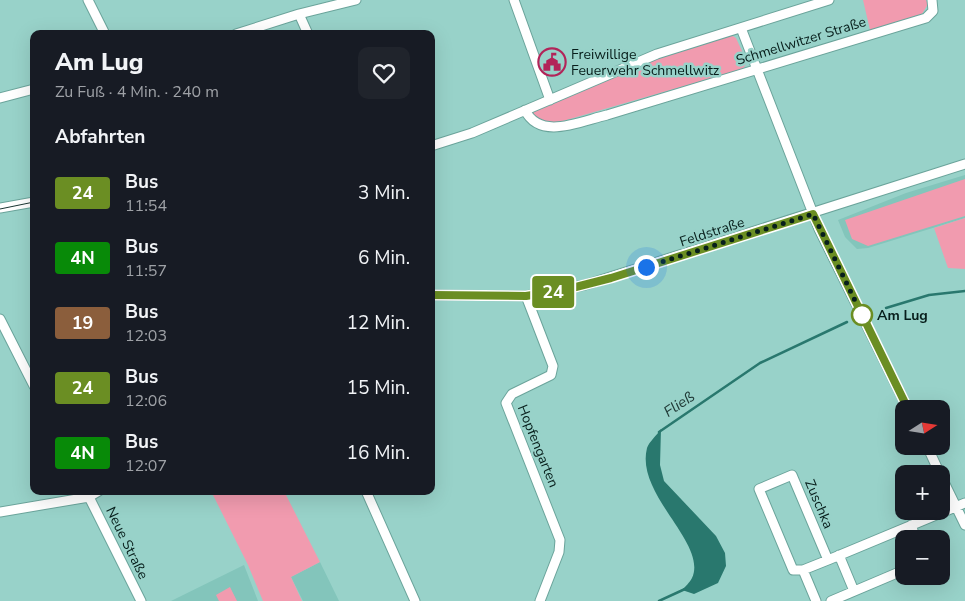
<!DOCTYPE html>
<html lang="de">
<head>
<meta charset="utf-8">
<style>
	:root { --surface:#171b24; --page:#20242c; --text:#f1f3f6; --muted:#9ea1a6 }
	body { margin:0; font-family:"Nunito Sans",sans-serif; background:var(--page); color:var(--text); height:100vh; display:flex; flex-direction:column; font-size:19px; white-space:nowrap }
	* { box-sizing:border-box; margin:0 }
	p { font-size:16px; color:var(--muted) }
	.icon { flex:none; width:28px; height:28px; fill:none; stroke:currentColor; stroke-width:2; stroke-linecap:round; stroke-linejoin:round }
	.map { position:relative; flex:1; overflow:hidden }
	.panel { position:absolute; left:30px; top:30px; width:405px; height:465px; display:flex; flex-direction:column; background:var(--surface); border-radius:10px; box-shadow:0 5px 20px #0002 }
	.panel>* { flex:none }
	.badge { padding:0 10px; border-radius:4px; font-size:18px; line-height:32px }
	.needle { width:32px; rotate:78deg }
	.buttons { position:absolute; left:895px; top:400px; display:grid; gap:10px }
	.buttons a { display:grid; place-items:center; width:55px; height:55px; border-radius:10px; background:var(--surface); box-shadow:0 5px 20px #0002; font-size:25px }
	.you { position:absolute; width:25px; height:25px; margin:-12px; border:4px solid #fff; border-radius:50%; background:#1a73e8; box-shadow:0 0 0 8px #1a73e833 }
	.map>.badge { position:absolute; translate:-50% -50%; box-shadow:0 0 0 2px #fff }
	h2 { padding:0 25px; font-size:19px; line-height:45px }
	.round { display:grid; place-items:center; flex:none; width:52px; height:52px; border-radius:10px; background:var(--page) }
	.summary { display:flex; align-items:center; justify-content:space-between; height:85px; padding:0 25px }
	h1 { font-size:24px; font-weight:800; line-height:38px }
	ul { padding:0; list-style:none }
	li { display:flex; align-items:center; gap:15px; height:65px; padding:0 25px }
	li div { flex:1 }
	li b { display:block; font-size:19px }
	li em { font-style:normal }
	li .badge { min-width:55px; font-weight:700; text-align:center }
	.map>svg:first-child { display:block }
	.built { fill:#83c5bb }
	.green { fill:#f19baf }
	.water { fill:#29786e }
	.lines { fill:none; stroke-linecap:round; stroke-linejoin:round }
	.stream { stroke:#29786e; stroke-width:2.5 }
	.minor-casing { stroke:#6ba49b; stroke-width:11 }
	.minor { stroke:#fff; stroke-width:9 }
	.tram { stroke:#1b3633; stroke-width:1 }
	.line-casing { stroke:#fff; stroke-width:11 }
	.line { stroke:#6b8e23; stroke-width:8 }
	.walk { stroke:#071e1b; stroke-width:5; stroke-dasharray:0 9 }
	.stop-dot { fill:#fff; stroke:#6b8e23; stroke-width:2.5 }
	.labels { text-anchor:middle; dominant-baseline:central; stroke-width:5; stroke-linejoin:round; paint-order:stroke }
	.street-label { font-size:14px; fill:#071e1b; stroke:#98d2c9 }
	.poi-label { font-size:14px; fill:#071e1b; stroke:#98d2c9; text-anchor:start }
	.stop-label { font-size:14px; font-weight:bold; fill:#071e1b; stroke:#98d2c9; text-anchor:start }
	.water-label { font-size:15px; font-style:italic; fill:#1e3734; stroke:#98d2c9 }
</style>
</head>
<body>
<div class="map">
<svg width="965" height="601" viewBox="0 0 965 601">
	<rect width="100%" height="100%" fill="#98d2c9"/>
	<path class="built" d="M965 175V218L868 248 857 249 845 237 838 220 906 193Z
		M320 562 339 601H303L291 577Z
		M244 565 258 601H171Z"/>
	<path class="green" d="M863 0H926L928 4 922 14 870 30Z
		M731 35 736 38 747 62 743 69 556 123 546 124 536 120 532 112 660 57Z
		M965 179V216L868 246 852 239 845 220Z
		M965 218V269L948 268 934 228Z
		M211 491H284L320 562 291 577 302 601H263L248 565Z
		M230 587 237 601H219L216 595Z"/>
	<path class="water" d="M661 429 660 465 664 481 716 536 725 553 726 566 718 583 694 594 682 590C685 587 690 582 692 578 708 543 635 495 647 448 649 442 657 435 661 429Z"/>
	<g class="lines">
		<path class="stream" d="M886 308 929 295 965 291
			M659 432 760 363 847 322
			M659 601 685 589"/>
		<g class="minor-casing">
			<path id="minor" d="M88 0 105 34
				M514 0 550 100
				M299 14 308 34
				M741 28 819 229 908 409
				M236 34 299 14 356 0
				M0 98 34 89
				M525 110C540 141 581 121 607 115L926 18 933 11 932 0
				M431 146 472 133 657 54 829 0
				M0 208 34 202
				M431 295 526 296 585 285 965 164
				M526 296 553 366 551 375 512 394 506 403 560 540 559 552 540 601
				M0 319 34 386
				M927 446 940 474
				M941 476 965 525
				M86 491 141 601
				M366 491 415 601
				M0 512 89 497 99 491
				M911 525 916 539
				M839 555 854 591
				M803 570 828 560
				M816 601 803 570H793L759 489 792 475 828 560 965 503
				M831 601 904 570"/>
		</g>
		<use href="#minor" class="minor"/>
		<path class="tram" d="M0 209 34 202"/>
	</g>
	<g class="lines">
		<g class="line-casing">
			<path id="line" d="M431 295 526 296 564 290 611 278 813 214 908 409"/>
		</g>
		<use href="#line" class="line"/>
		<path class="walk" d="M646 267 813 214 862 315"/>
	</g>
	<defs>
		<g id="civic-ring" transform="scale(1.4375)"><circle r="9.5" fill="#98d2c9" stroke="#b22459" stroke-width="1.5"/><path d="M-.6-6.5H3V-4.5H.6V-3L4-1V1h2V6H-6V1h2V-1L-.6-3ZM-1.2 2.5V6h2.4V2.5Z" fill="#b22459"/></g>
	</defs>
	<g fill-rule="evenodd">
		<use href="#civic-ring" x="552" y="62"/>
	</g>
	<circle class="stop-dot" cx="862" cy="315" r="10"/>
	<g class="labels">
		<g class="street-label">
			<text transform="translate(801 41) rotate(-17)">Schmellwitzer Straße</text>
			<text transform="translate(712 232) rotate(-18)">Feldstraße</text>
			<text transform="translate(538 446) rotate(68)">Hopfengarten</text>
			<text transform="translate(819 504) rotate(67)">Zuschka</text>
			<text transform="translate(127 543) rotate(64)">Neue Straße</text>
		</g>
		<g class="poi-label">
			<text x="571" y="54">Freiwillige<tspan x="571" dy="16">Feuerwehr Schmellwitz</tspan></text>
		</g>
		<g class="stop-label">
			<text x="877" y="315">Am Lug</text>
		</g>
		<g class="water-label">
			<text transform="translate(679 404) rotate(-34)">Fließ</text>
		</g>
	</g>
</svg>
<div class="buttons">
<a><svg class="needle" viewBox="-14 -14 28 28"><path d="M0-13l5 13h-10z" fill="#e53935"/><path d="M0 13l5-13h-10z" fill="#9ea1a6"/></svg></a>
<a>+</a>
<a>−</a>
</div>
<div class="you" style="left:646px;top:267px"></div>
<b class="badge" style="left:553px;top:292px;background:#6b8e23;color:#fff">24</b>
<section class="panel">
<div class="summary"><div><h1>Am Lug</h1><p>Zu Fuß · 4 Min. · 240 m</p></div><a class="round"><svg class="icon" aria-label="heart" viewBox="0 0 24 24"><path d="M12 20l-8-8c-3-5 5-10 8-4 3-6 11-1 8 4z"/></svg></a></div>
<h2>Abfahrten</h2>
<ul>
<li><span class="badge" style="background:#6b8e23;color:#fff">24</span><div><b>Bus</b><p>11:54</p></div><em>3 Min.</em></li>
<li><span class="badge" style="background:#088a08;color:#fff">4N</span><div><b>Bus</b><p>11:57</p></div><em>6 Min.</em></li>
<li><span class="badge" style="background:#8b5e3c;color:#fff">19</span><div><b>Bus</b><p>12:03</p></div><em>12 Min.</em></li>
<li><span class="badge" style="background:#6b8e23;color:#fff">24</span><div><b>Bus</b><p>12:06</p></div><em>15 Min.</em></li>
<li><span class="badge" style="background:#088a08;color:#fff">4N</span><div><b>Bus</b><p>12:07</p></div><em>16 Min.</em></li>
</ul>
</section>
</div>
</body>
</html>
